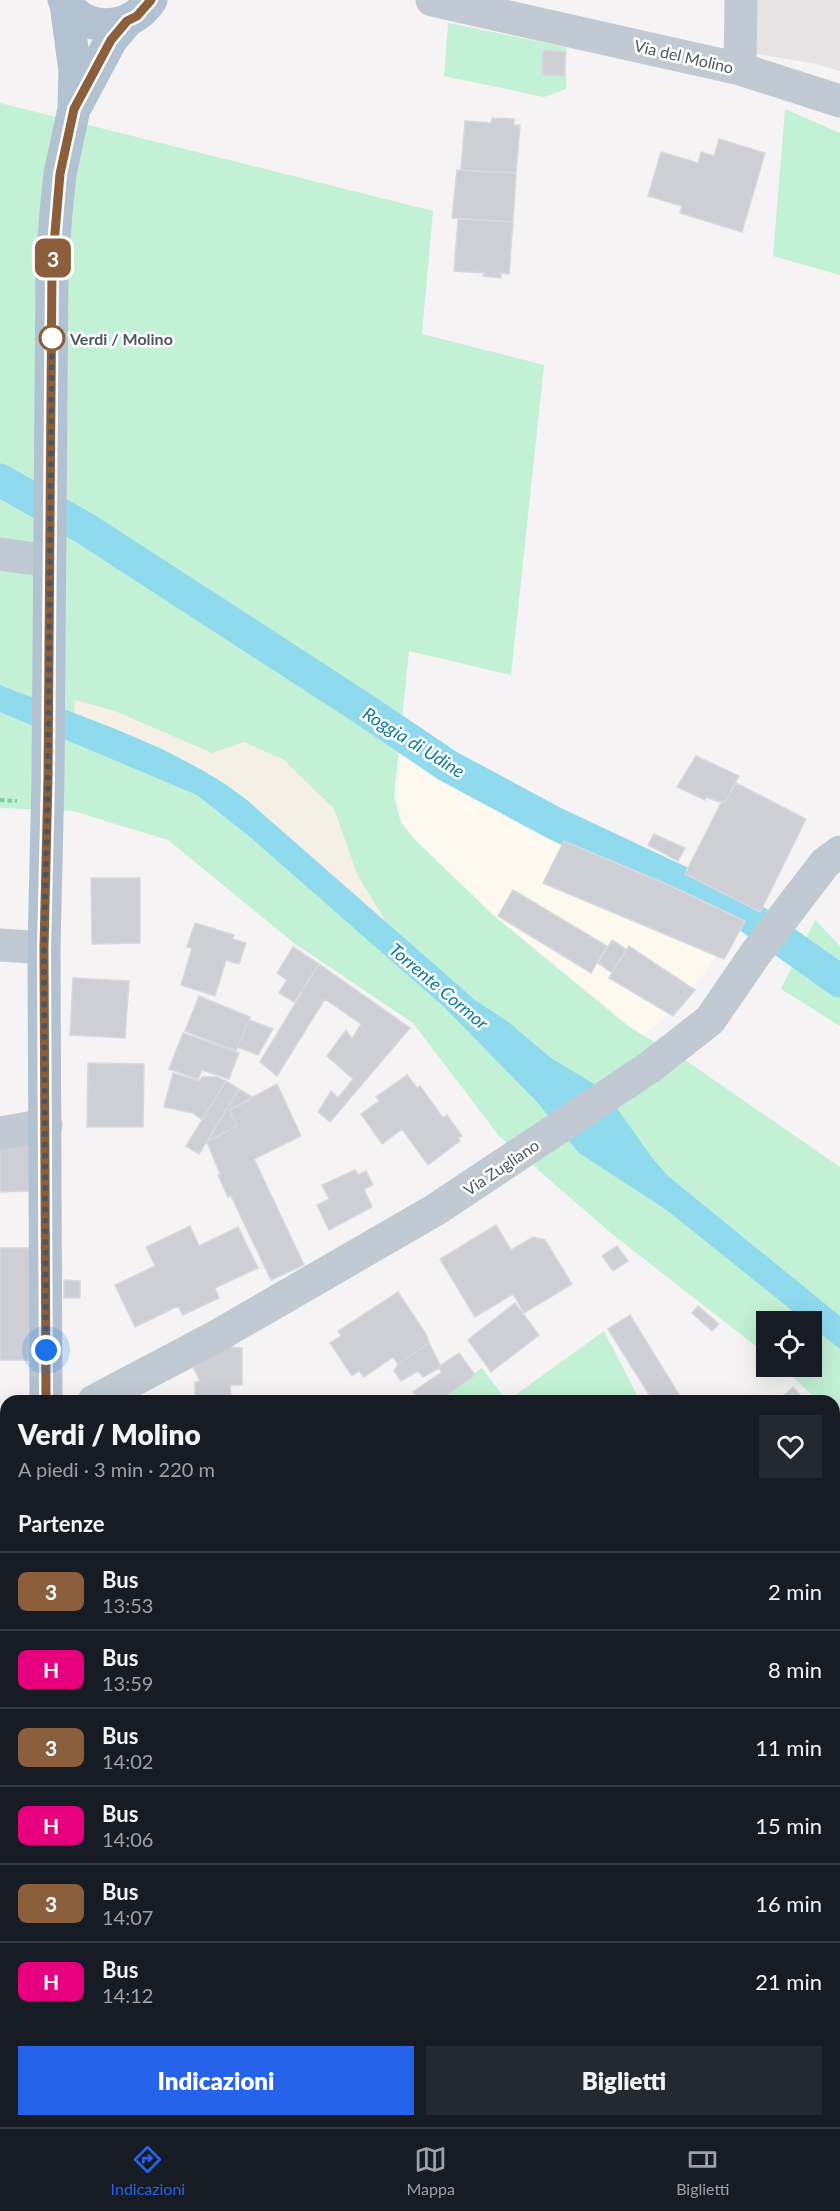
<!DOCTYPE html>
<html lang="it">
<head>
<meta charset="utf-8">
<style>
	:root { --surface:#171b24; --page:#242831; --text:#f1f3f6; --muted:#9ea1a6; --line:#363941; --accent:#2563eb }
	body { margin:0; font-family:Lato,sans-serif; background:var(--page); color:var(--text); height:100vh; display:flex; flex-direction:column; font-size:22px; white-space:nowrap }
	* { box-sizing:border-box; margin:0 }
	p { font-size:20px; color:var(--muted) }
	.icon { flex:none; width:33px; height:33px; fill:none; stroke:currentColor; stroke-width:2; stroke-linecap:round; stroke-linejoin:round }
	.map { position:relative; flex:1; overflow:hidden }
	.sheet { position:absolute; left:0px; top:1395px; width:840px; height:732px; display:flex; flex-direction:column; background:var(--surface); border-radius:18px 18px 0 0; box-shadow:0 6px 24px #0002 }
	.sheet>* { flex:none }
	.badge { padding:0 12px; border-radius:9px; font-size:21px; line-height:39px }
	.controls { position:absolute; left:756px; top:1311px; display:grid; gap:12px }
	.controls a { display:grid; place-items:center; width:66px; height:66px; border-radius:0px; background:var(--surface); box-shadow:0 6px 24px #0002; font-size:30px }
	.you { position:absolute; width:30px; height:30px; margin:-15px; border:4px solid #fff; border-radius:50%; background:#1a73e8; box-shadow:0 0 0 9px #1a73e833 }
	.map>.badge { position:absolute; translate:-50% -50%; box-shadow:0 0 0 3px #fff }
	h2 { padding:0 18px; font-size:22px; line-height:54px }
	.round { display:grid; place-items:center; flex:none; width:63px; height:63px; border-radius:0px; background:var(--page) }
	.head { display:flex; align-items:center; justify-content:space-between; height:102px; padding:0 18px }
	h1 { font-size:28px; font-weight:800; line-height:45px }
	.button { display:flex; gap:12px; margin-top:auto; padding:12px 18px }
	.button a { flex:1; height:69px; border-radius:0px; background:var(--accent); color:#fff; font-size:24px; font-weight:800; line-height:69px; text-align:center }
	.button a+a { background:var(--page); color:var(--text) }
	ul { padding:0; list-style:none }
	li { display:flex; align-items:center; gap:18px; height:78px; padding:0 18px; border-top:2px solid var(--line) }
	li div { flex:1 }
	li b { display:block; font-size:22px }
	li em { font-style:normal }
	li .badge { min-width:66px; font-weight:700; text-align:center }
	.tabs { display:flex; justify-content:space-around; align-items:center; height:84px; border-top:2px solid var(--line); background:var(--surface); font-size:16px; color:var(--muted) }
	.tabs a { display:grid; justify-items:center; gap:3px }
	.tabs .current { color:var(--accent) }
	.map>svg:first-child { display:block }
	.commercial { fill:#fdf9ef }
	.education { fill:#e6e4e5 }
	.green { fill:#c3f1d5 }
	.sand { fill:#f5f0e5 }
	.water { fill:#90daee }
	.lines { fill:none; stroke-linecap:round; stroke-linejoin:round }
	.canal { stroke:#90daee; stroke-width:33 }
	.building { fill:#cdcfd5; stroke:#d7d9de; stroke-width:1.5 }
	.path { stroke:#7ad0a6; stroke-width:4; stroke-dasharray:4.5 3; stroke-linecap:butt }
	.minor { stroke:#c1cad2; stroke-width:33 }
	.major { stroke:#b3c2d1; stroke-width:33 }
	.line-casing { stroke:#fff; stroke-width:14 }
	.line { stroke:#8b5e3c; stroke-width:9 }
	.walk { stroke:#4a5661; stroke-width:6; stroke-dasharray:0 10.8 }
	.stop-dot { fill:#fff; stroke:#8b5e3c; stroke-width:3 }
	.labels { text-anchor:middle; dominant-baseline:central; stroke-width:5; stroke-linejoin:round; paint-order:stroke }
	.street-label { font-size:16px; fill:#4a5661; stroke:#fff }
	.stop-label { font-size:16px; font-weight:bold; fill:#4a5661; stroke:#fff; text-anchor:start }
	.water-label { font-size:18px; font-style:italic; fill:#0c7c9b; stroke:#fff }
</style>
</head>
<body>
<div class="map">
<svg width="840" height="2127" viewBox="0 0 840 2127">
	<rect width="100%" height="100%" fill="#f5f3f3"/>
	<path class="commercial" d="M402 739 445 770 568 837 742 917 706 971 667 1015 643 1036 495 915 418 841 403 823 397 797Z"/>
	<path class="education" d="M751 0H840V71L812 63 750 53Z"/>
	<path class="green" d="M448 23 566 47V89L544 97 444 76Z
		M0 103 433 211 422 334 544 365 511 675 409 651 394 796 401 823 416 841 494 916 629 1027 688 1062 840 1167V1421L834 1415V1401H819L782 1367 812 1366V1322H766V1354L612 1234 499 1136 413 1023 294 943 168 840 73 811 0 808Z
		M785 109 840 133V275L773 256Z
		M815 920 840 946V1026L781 989Z
		M604 1331 640 1401H507Z
		M482 1368 507 1401H436Z
		M840 1431V2127H796V2121H834V1434Z"/>
	<path class="sand" d="M75 700 115 711 212 753 244 742 284 760 334 809 358 876 388 925 226 784 163 749 74 714Z"/>
	<path class="water" d="M0 685C84 718 175 745 247 800L475 1000 507 1021 551 1058 604 1090 653 1159 668 1176 840 1316V1349L812 1327V1322L805 1321 668 1211 579 1153 538 1103 444 1007 250 837 197 795 0 712Z"/>
	<g class="lines">
		<path class="canal" d="M0 480 86 529 362 708 448 766 554 823 741 911 840 981"/>
	</g>
	<path class="building" d="M543 50 566 52 564 76 542 75Z
		M492 118 514 119V125H520L516 173 461 170 465 121 491 123Z
		M719 139 765 153 742 232 680 213 682 206 648 196 661 152 698 163 701 152 714 156Z
		M457 170 516 173 513 222 452 218Z
		M458 219 513 222 509 274 501 273V278L483 276 484 273 454 271Z
		M696 756 739 776 725 802 722 801V803L706 797 705 800 677 787Z
		M736 783 806 819 760 912 685 874 722 801 725 802Z
		M654 834 685 848 678 861 648 845Z
		M564 841 671 886 745 921 724 959 543 883Z
		M91 878H140V943L92 944Z
		M513 890 607 946 591 973 498 916Z
		M195 923 234 935 232 939 246 943 239 964 226 960 215 996 181 985 192 948 187 947Z
		M612 940 626 949 612 973 598 963Z
		M629 946 695 990 673 1016 609 978Z
		M293 947 319 964 294 1002 279 993 287 980 277 973Z
		M319 964 410 1028 330 1122 318 1112 331 1091 338 1098 353 1079 327 1056 346 1030 352 1039 361 1024 325 999 277 1076 260 1062Z
		M73 978 129 981 125 1038 70 1035Z
		M199 996 250 1017 236 1051 185 1031Z
		M249 1020 273 1029 258 1055 238 1047Z
		M183 1033 239 1053 229 1079 202 1070 198 1079 169 1069Z
		M88 1063 144 1064 143 1127H87Z
		M173 1073 199 1081 202 1077H217L226 1081 202 1120 193 1113 164 1107Z
		M407 1075 417 1088 420 1086 443 1118 447 1115 462 1136 458 1138 460 1141 428 1165 402 1129 382 1144 361 1114 379 1101 376 1097Z
		M226 1081 239 1089 199 1154 186 1146Z
		M277 1084 301 1136 254 1159 304 1265 271 1280 231 1196 228 1197 218 1175 220 1174 207 1142 237 1126 229 1110Z
		M239 1089 254 1098 229 1110 237 1126 207 1142Z
		M31 1139 32 1191 0 1192V1142Z
		M355 1170 358 1175 366 1171 373 1185 364 1189 372 1207 329 1230 317 1205 329 1199 322 1185Z
		M496 1225 511 1250 533 1237 545 1240 572 1284 524 1313 513 1294 475 1317 440 1259Z
		M190 1226 199 1246 238 1227 258 1268 215 1288 219 1298 183 1315 178 1306 135 1327 115 1285 155 1266 146 1247Z
		M617 1246 628 1261 613 1271 602 1256Z
		M0 1248H32L31 1360H0Z
		M64 1280 80 1281V1298H64Z
		M398 1292 426 1334 429 1343 398 1364 393 1357 364 1377 359 1371 352 1376 330 1343 341 1336 338 1331Z
		M515 1303 539 1335 491 1372 468 1340Z
		M698 1306 719 1324 712 1331 692 1313Z
		M630 1315 683 1401H653L608 1329Z
		M429 1343 441 1367 423 1377 418 1371 401 1381 394 1371 398 1364Z
		M225 1347 242 1348V1385H230L231 1396H261V1401H201V1399H195V1382L200 1381 193 1367Z
		M459 1353 475 1375 439 1401H420L413 1392 442 1372 438 1367Z
		M793 1387 805 1401H778Z
		M0 1519 6 1525V1558L0 1561Z
		M6 1558V1609L2 1611 0 1609V1561Z
		M0 1636 3 1646 6 1645V1687L0 1688Z
		M6 1710V1745L0 1746V1711Z
		M0 1813 6 1814V1872L0 1871Z
		M0 1886 6 1887V1925L0 1923Z
		M2 1942 6 1943V1999L0 1998V1945Z
		M187 2121H236L238 2127H189Z
		M352 2121H448V2127H352Z
		M525 2121H588L589 2127H525Z
		M669 2121H716V2127H664L663 2123Z
		M747 2121H767V2127H747Z
		M649 2124V2127H589V2126Z"/>
	<g class="lines">
		<path class="path" d="M0 800 17 801"/>
		<path class="minor" d="M432 0 740 69 840 101
			M740 69 741 0
			M0 554 49 561
			M0 945 44 948
			M0 1133 46 1125
			M94 1401 217 1336 435 1210 650 1067 710 1020 756 953 825 863 840 852
			M0 1472H6
			M0 1876 6 1877
			M168 2121 169 2127"/>
		<path class="major" d="M64 0C84 34 130 32 151 0
			M77 104 111 40 127 21
			M46 1401 44 948 48 777 52 268 56 212 60 174 74 109 75 71 66 4
			M0 2125 10 2121"/>
	</g>
	<g class="lines">
		<g class="line-casing">
			<path id="line" d="M46 1401 44 948 48 777 52 268 60 174 74 109 111 40 127 21 137 16 151 0"/>
		</g>
		<use href="#line" class="line"/>
		<path class="walk" d="M46 1350 44 948 48 777 52 338"/>
	</g>
	<circle class="stop-dot" cx="52" cy="338" r="12"/>
	<g class="labels">
		<g class="street-label">
			<text transform="translate(684 56) rotate(13)">Via del Molino</text>
			<text transform="translate(501 1167) rotate(-34)">Via Zugliano</text>
		</g>
		<g class="stop-label">
			<text x="70" y="338">Verdi / Molino</text>
		</g>
		<g class="water-label">
			<text transform="translate(414 742) rotate(32)">Roggia di Udine</text>
			<text transform="translate(439 986) rotate(40)">Torrente Cormor</text>
		</g>
	</g>
</svg>
<div class="controls">
<a><svg class="icon" aria-label="locate" viewBox="0 0 24 24"><circle cx="12" cy="12" r="6"/><path d="M12 2v4M12 18v4M2 12h4M18 12h4"/></svg></a>
</div>
<div class="you" style="left:46px;top:1350px"></div>
<b class="badge" style="left:53px;top:258px;background:#8b5e3c;color:#fff">3</b>
<section class="sheet">
<div class="head"><div><h1>Verdi / Molino</h1><p>A piedi · 3 min · 220 m</p></div><a class="round"><svg class="icon" aria-label="heart" viewBox="0 0 24 24"><path d="M12 20l-8-8c-3-5 5-10 8-4 3-6 11-1 8 4z"/></svg></a></div>
<h2>Partenze</h2>
<ul>
<li><span class="badge" style="background:#8b5e3c;color:#fff">3</span><div><b>Bus</b><p>13:53</p></div><em>2 min</em></li>
<li><span class="badge" style="background:#e6007e;color:#fff">H</span><div><b>Bus</b><p>13:59</p></div><em>8 min</em></li>
<li><span class="badge" style="background:#8b5e3c;color:#fff">3</span><div><b>Bus</b><p>14:02</p></div><em>11 min</em></li>
<li><span class="badge" style="background:#e6007e;color:#fff">H</span><div><b>Bus</b><p>14:06</p></div><em>15 min</em></li>
<li><span class="badge" style="background:#8b5e3c;color:#fff">3</span><div><b>Bus</b><p>14:07</p></div><em>16 min</em></li>
<li><span class="badge" style="background:#e6007e;color:#fff">H</span><div><b>Bus</b><p>14:12</p></div><em>21 min</em></li>
</ul>
<div class="button"><a>Indicazioni</a><a>Biglietti</a></div>
</section>
</div>
<nav class="tabs">
<a class="current"><svg class="icon" aria-label="directions" viewBox="0 0 24 24"><path d="M12 3l9 9-9 9-9-9zM9 14v-3h6M13 9l2 2-2 2"/></svg>Indicazioni</a>
<a><svg class="icon" aria-label="map" viewBox="0 0 24 24"><path d="M3 6l6-2 6 2 6-2v14l-6 2-6-2-6 2zM9 4v14M15 6v14"/></svg>Mappa</a>
<a><svg class="icon" aria-label="tickets" viewBox="0 0 24 24"><path d="M3 7h18v10H3zM15 7v10"/></svg>Biglietti</a>
</nav>
</body>
</html>
